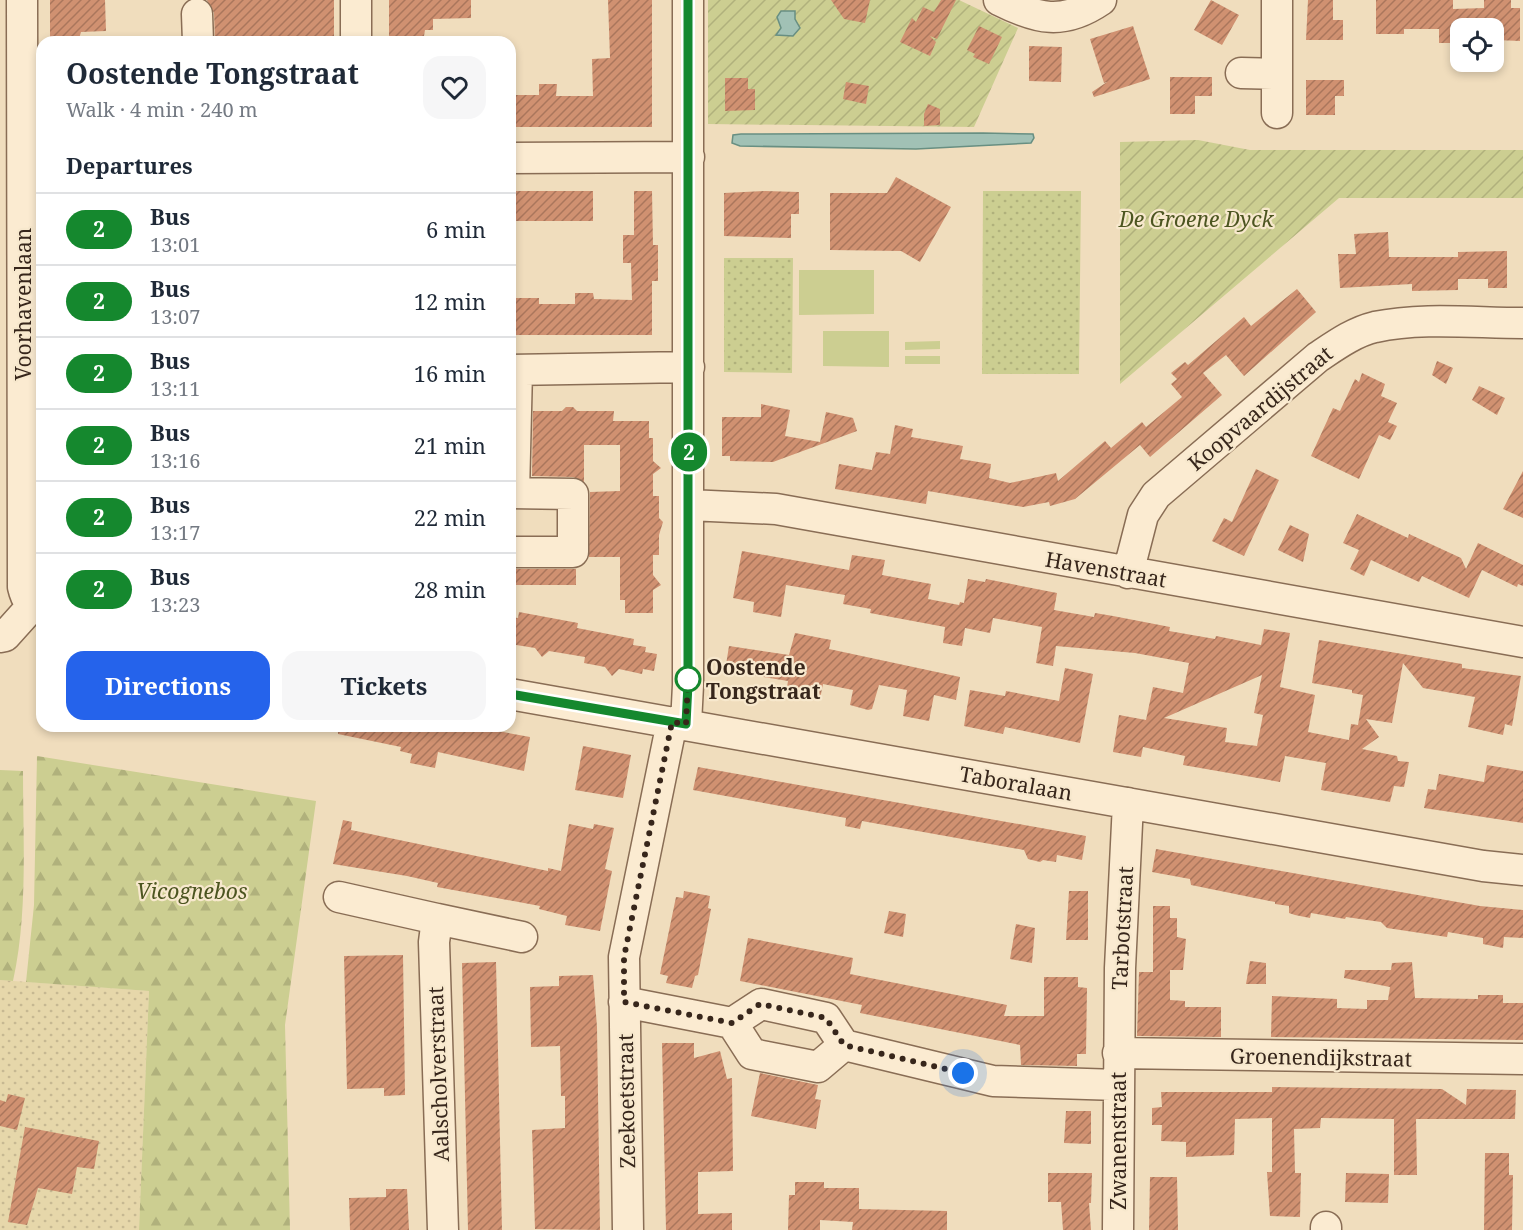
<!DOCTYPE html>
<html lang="en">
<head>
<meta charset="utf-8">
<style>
	:root { --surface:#fff; --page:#f6f6f7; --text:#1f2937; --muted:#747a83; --line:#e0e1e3; --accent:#2563eb }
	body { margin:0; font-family:"Noto Serif",serif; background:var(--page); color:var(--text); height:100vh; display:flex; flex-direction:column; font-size:22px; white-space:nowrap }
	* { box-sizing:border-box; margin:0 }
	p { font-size:20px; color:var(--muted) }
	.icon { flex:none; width:33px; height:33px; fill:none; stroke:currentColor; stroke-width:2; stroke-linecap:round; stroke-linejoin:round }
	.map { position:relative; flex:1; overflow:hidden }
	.sheet { position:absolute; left:36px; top:36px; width:480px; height:696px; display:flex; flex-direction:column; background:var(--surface); border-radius:18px; box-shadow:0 3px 9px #0003 }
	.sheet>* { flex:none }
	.badge { padding:0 12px; border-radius:20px; font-size:21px; line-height:39px }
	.tools { position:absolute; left:1450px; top:18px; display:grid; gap:12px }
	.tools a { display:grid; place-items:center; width:54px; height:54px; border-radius:12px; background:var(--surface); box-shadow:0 3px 9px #0003; font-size:30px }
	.you { position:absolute; width:30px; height:30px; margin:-15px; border:4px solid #fff; border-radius:50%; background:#1a73e8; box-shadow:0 0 0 9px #1a73e833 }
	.map>.badge { position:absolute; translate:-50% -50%; box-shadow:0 0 0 3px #fff }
	h2 { padding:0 30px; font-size:22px; line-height:54px }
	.round { display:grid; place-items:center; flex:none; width:63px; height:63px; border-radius:18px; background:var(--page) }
	.summary { display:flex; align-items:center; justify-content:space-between; height:102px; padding:0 30px }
	h1 { font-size:28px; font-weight:700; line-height:45px }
	.primary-button { display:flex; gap:12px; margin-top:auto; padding:12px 30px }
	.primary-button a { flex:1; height:69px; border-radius:18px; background:var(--accent); color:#fff; font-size:24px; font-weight:700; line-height:69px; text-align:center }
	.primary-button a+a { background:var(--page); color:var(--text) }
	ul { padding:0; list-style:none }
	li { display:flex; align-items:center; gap:18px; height:72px; padding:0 30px; border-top:2px solid var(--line) }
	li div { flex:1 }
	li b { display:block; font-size:22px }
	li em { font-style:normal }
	li .badge { min-width:66px; font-weight:700; text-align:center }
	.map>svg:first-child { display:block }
	.farmland { fill:url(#farmland-dots) }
	.forest { fill:url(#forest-firs) }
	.park { fill:url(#park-dots) }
	.garden { fill:url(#garden-furrows) }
	.pitch { fill:#ccce91 }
	.water { fill:#a1c1b5; stroke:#688f82; stroke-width:1.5 }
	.building { fill:url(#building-hatch); fill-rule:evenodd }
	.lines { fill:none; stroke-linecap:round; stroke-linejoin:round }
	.minor-casing { stroke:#896d55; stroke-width:33 }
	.minor { stroke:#fbebd1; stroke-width:30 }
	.line-casing { stroke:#fff; stroke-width:14 }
	.line { stroke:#15882e; stroke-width:9 }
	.walk { stroke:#37261b; stroke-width:6; stroke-dasharray:0 10.8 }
	.stop-dot { fill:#fff; stroke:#15882e; stroke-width:3 }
	.labels { text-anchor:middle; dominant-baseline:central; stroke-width:4.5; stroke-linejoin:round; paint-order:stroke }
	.park-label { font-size:21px; font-style:italic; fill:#4c5520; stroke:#f7e8cd }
	.street-label { font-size:21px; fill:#37261b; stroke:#f7e8cd }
	.stop-label { font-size:21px; font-weight:bold; fill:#37261b; stroke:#f7e8cd; text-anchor:start }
</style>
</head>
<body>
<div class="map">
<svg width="1523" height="1230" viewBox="0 0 1523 1230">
	<defs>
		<pattern id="farmland-dots" width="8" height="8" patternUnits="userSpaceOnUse" patternTransform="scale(1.5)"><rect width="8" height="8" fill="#e6d7aa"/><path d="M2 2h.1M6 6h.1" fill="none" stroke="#c6b892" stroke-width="1.8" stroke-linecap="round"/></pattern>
		<pattern id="forest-firs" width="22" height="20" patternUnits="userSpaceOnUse" patternTransform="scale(1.5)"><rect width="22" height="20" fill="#ccce91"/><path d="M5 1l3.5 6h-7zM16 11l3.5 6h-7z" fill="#b0b17c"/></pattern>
		<pattern id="park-dots" width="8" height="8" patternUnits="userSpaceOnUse" patternTransform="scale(1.5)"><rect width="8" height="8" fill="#ccce91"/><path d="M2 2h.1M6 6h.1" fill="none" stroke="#b0b17c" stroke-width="1.8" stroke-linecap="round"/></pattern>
		<pattern id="garden-furrows" width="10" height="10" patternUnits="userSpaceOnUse" patternTransform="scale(1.5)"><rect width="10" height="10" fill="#ccce91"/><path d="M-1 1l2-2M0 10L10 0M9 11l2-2" fill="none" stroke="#b0b17c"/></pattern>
		<pattern id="building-hatch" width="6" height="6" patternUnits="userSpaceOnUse" patternTransform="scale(1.5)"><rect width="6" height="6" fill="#d09171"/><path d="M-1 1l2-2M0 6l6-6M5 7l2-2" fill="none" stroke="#aa765c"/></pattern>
	</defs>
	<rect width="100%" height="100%" fill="#f0ddbd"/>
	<path class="farmland" d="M0 980 149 991 139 1230H0Z"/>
	<path class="forest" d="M37 756 316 801 285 1025 290 1230H139L149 991 26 982 34 905Z
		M0 770 23 771C23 840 28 913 13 981L0 980Z"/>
	<path class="park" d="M983 191H1081L1079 374H982Z
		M724 258H793L792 373 724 372Z"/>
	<path class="garden" d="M708 0H959L1018 28 974 127 708 124Z
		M1198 140 1250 150H1523V198H1339L1120 384V142Z"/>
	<path class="pitch" d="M799 270H874V314L799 315Z
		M823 331H889V367L823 366Z
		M940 341V349L905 350V342Z
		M905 356H940V364H905Z"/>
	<path class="water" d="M781 11H795V19L800 28 793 36 776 35 781 28 777 17Z
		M983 133 1033 134 1034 138 1031 143 916 149 740 146 732 143 733 135 741 134Z"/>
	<path class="building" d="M50 0H105L106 31 81 32 78 42H50Z
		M207 0H334V42H215L214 13Z
		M389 0H471V18L433 19V30H425L423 42H389Z
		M608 0H652V127H510V95H539V84H557L556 96H593L592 59 610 58Z
		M831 0H870L865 23 844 19Z
		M941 0H956L937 39 930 36 936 42 930 56 900 42 912 18 916 22 923 7 934 12Z
		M1211 0 1239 15 1222 45 1194 30Z
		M1308 0H1333V20H1343V40H1306Z
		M1376 0H1453V9L1484 8V0H1511V8H1520V41L1496 40 1494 28H1461V43H1439V29H1404V34H1376Z
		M979 26 1002 37 989 64 973 57 975 54 967 50Z
		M1133 26 1150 79 1094 97 1092 92 1107 82 1104 83 1090 39Z
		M1029 46 1062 47 1061 82 1029 81Z
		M1170 77H1212V96H1195V114H1170Z
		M725 78H748V89H755V110L725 111Z
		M1306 80H1344V96H1335V115H1306Z
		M846 82 869 86 866 104 843 99Z
		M928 104 940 109V125L924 126V114Z
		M896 177 951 207 920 262 901 251 830 250V193H887Z
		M510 191H593V221H512Z
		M634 191H652L653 245H658V281H652V335H510V298H539V304H575V293H593L594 299 632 300 631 263H623V235H634Z
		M765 191 799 192V214H791V238L724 236V193Z
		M1388 232 1389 257H1458V252L1507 251V288H1488V279H1458V290L1412 291V284L1340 288 1338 254H1356L1354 234Z
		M1297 289 1316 312 1244 376 1226 355 1203 373 1222 395 1150 457 1140 445 1075 499 1050 506 1049 502 1023 507 928 491 926 504 835 489 839 464 872 470 876 452 890 454 895 425 913 429 911 437 963 446 960 459 991 464 989 478 1010 483 1056 473 1058 481 1105 441 1111 448 1142 422 1146 427 1182 397 1171 384 1177 379 1171 373 1185 362 1188 365 1244 317 1251 326Z
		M1437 361 1453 368 1446 384 1432 375Z
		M1362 373 1385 384 1381 396 1397 403 1388 422 1397 426 1390 440 1379 435 1359 479 1311 456 1333 408 1340 411 1355 379 1359 382Z
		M1479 386 1505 398 1497 415 1472 400Z
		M761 404 790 410 785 436 820 442 826 412 853 418 857 431 773 462 730 461V456H722V417H761Z
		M566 407H573L577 411H614L613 421H649V438H653V461L661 468 653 474V496H659V518L663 522 659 535V555H653V575L661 585 653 590V613H625V600H620V557H589L590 492 620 491V445H584V482L573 477 532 476 533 411H562Z
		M1256 469 1279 480 1244 556 1212 541 1224 518 1232 522Z
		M1523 471V518L1503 509Z
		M1357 514 1408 538 1409 534 1461 558 1466 569 1478 543 1523 565V586L1518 584 1517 587 1482 570 1469 598 1422 576 1419 582 1371 560 1364 576 1350 569 1359 550 1343 543Z
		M1290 525 1309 534 1303 562 1278 550Z
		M742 551 849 570 852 555 885 560 882 575 931 584 928 599 959 605 960 602 964 603 968 579 985 582 986 579 1057 593 1054 610 1094 617 1095 613 1113 616 1170 627 1169 631 1215 639 1216 636 1261 645 1264 629 1290 633 1280 687 1315 695 1308 732 1349 740 1351 724 1358 725 1363 695 1352 693V690L1312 683 1319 640 1462 664V668L1521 676 1512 726 1505 724 1503 735 1468 727 1475 697 1423 688 1403 663 1392 723 1366 719 1379 737 1362 749 1397 756 1398 761 1409 762 1404 787 1394 786 1390 802 1321 790 1326 763 1285 756 1280 782 1183 765 1185 756 1143 747 1141 757 1113 752 1119 715 1146 720 1153 687 1183 693 1189 663 1135 653 1056 646 1053 666 1036 663 1042 627 993 618 990 633 965 628 962 646 943 643 945 627 870 613 871 609 843 604 845 595 786 585 781 617 753 612 754 602 733 598ZM1262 675 1254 713 1263 715 1257 746 1225 742 1227 728 1164 718Z
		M510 569H576V585H510Z
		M519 612 578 623 577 628 634 639 633 645 646 647 645 652 657 654 654 671 643 669 642 674 619 669 612 676 605 667 584 663 585 657 549 651 542 657 535 648 510 644V617L518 618Z
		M795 633 831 640 829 649 960 677 956 700 934 695 929 721 903 716 907 690 879 685 872 709 868 710 850 705 853 690 823 684 820 699 786 693 788 681 725 671 729 646 789 655Z
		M1065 668 1093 674 1080 743 1005 727 1003 734 964 726 970 690 1005 696 1006 691 1059 701Z
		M338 726H471L530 737 524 771 438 752 435 768 410 763 412 754 400 751 401 747 338 734Z
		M583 746 631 755 623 798 575 790Z
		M1487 765 1523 771V823L1424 808 1428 789 1436 790 1439 774 1484 782Z
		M698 767 1086 836 1082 860 1057 855 1056 862 1043 860 1040 862 1028 859 1024 850 862 821 860 829 845 826 846 818 693 790Z
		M343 820 352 822 351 830 548 871V868L561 871 569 824 593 829 594 824 614 828 605 869 612 871 600 931 565 925 567 916 539 909 540 906 437 887 438 883 407 876 333 864Z
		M1156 849 1480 906 1523 910V938L1504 937 1503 948 1483 944V938L1448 932 1447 937 1387 928 1381 922 1346 917 1345 919 1311 913 1310 918 1295 915 1289 913V906L1275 904V902L1191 885 1190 879 1152 872Z
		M684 891 710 896 708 908 711 909 698 975 695 976 692 988 666 983 668 976 660 974 676 897 683 898Z
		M1069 891H1088V940H1066Z
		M1153 906H1170V918H1177V937L1186 939 1183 970H1170V1000L1185 1001V1007H1221V1037L1137 1036 1139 972H1153Z
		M889 911 906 914 903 937 884 933Z
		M1016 924 1035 928 1032 963 1010 959Z
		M748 938 853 958 850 974 1007 1005 1004 1016H1044V977H1078V987L1087 988 1086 1054H1077V1066L1021 1065 1020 1045 860 1013 862 1005 740 981Z
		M403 955 405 1095 384 1096V1088L347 1089 344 956Z
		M1250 961 1266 963V984H1246Z
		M496 962 502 1230H468L462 963Z
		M1412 962 1415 998 1478 999V995H1503V1003H1523V1040L1271 1037 1272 996 1337 999V1008L1367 1009V1000H1388L1390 987 1344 978 1345 970H1391L1392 963Z
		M593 975 597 1027 600 1230 535 1229 532 1130 565 1128V1096H561L560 1046 531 1047 530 987 559 986V976Z
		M662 1043H694V1058L720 1051 727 1079 732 1078 733 1171 698 1172V1214L732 1213V1230H666Z
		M760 1073 818 1085 815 1099 821 1100 816 1129 751 1116Z
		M1272 1087 1442 1089 1466 1105 1467 1089 1516 1090 1515 1119H1416L1417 1175H1394V1119L1321 1118 1320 1128 1294 1129 1295 1173H1301L1300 1217 1270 1216 1267 1172H1272V1118L1235 1119 1234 1155 1186 1157V1142L1161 1141 1162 1125H1152V1108L1162 1107 1161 1092H1272Z
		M8 1094 25 1098 17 1130 0 1126V1100L6 1102Z
		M1066 1111H1091V1144L1064 1143Z
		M25 1127 99 1141 94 1169 77 1167 72 1194 38 1188 27 1225 8 1222Z
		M1485 1153H1509V1175H1513L1512 1230H1484Z
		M1048 1173H1092L1091 1203H1089L1091 1230H1063L1061 1202H1048Z
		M1346 1173 1389 1174 1388 1203 1345 1202Z
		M1150 1177H1177L1178 1230H1149Z
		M795 1182H824V1188H859V1209L947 1211V1230H852L853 1222 820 1220V1230H788L789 1195H795Z
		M386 1189H407L409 1230H350L349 1198 386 1197Z"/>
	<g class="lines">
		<g class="minor-casing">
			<path id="minor" d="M22 0 23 587C26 600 30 605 42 610
				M356 0V42
				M999 0C1037 19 1063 26 1101 0
				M197 14 198 42
				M1241 73 1277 74
				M1277 113V0
				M510 158 689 157
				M510 370 689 367
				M510 493 573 494V552H510
				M514 493 517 370
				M689 505 776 509 1523 642
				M1128 573 1143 515 1156 495 1318 357C1336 345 1354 332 1375 327 1422 317 1475 323 1523 323
				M0 637 5 636 32 606
				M510 694 1483 866 1523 870
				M686 724 688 685V0
				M339 897 437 919 434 942 443 1230
				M437 919 522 937
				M624 1002 732 1023 761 1004 826 1018 844 1045 993 1081 1118 1085
				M732 1023 752 1054 818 1067 844 1045
				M1118 1053 1523 1059
				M628 1230 624 957 672 722
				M1118 1230 1120 968 1128 803
				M1326 1230V1227"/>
		</g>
		<use href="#minor" class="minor"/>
	</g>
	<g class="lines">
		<g class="line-casing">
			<path id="line" d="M510 694 686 724 688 684V0"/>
		</g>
		<use href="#line" class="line"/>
		<path class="walk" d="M688 679 686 724 672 722 624 957V1002L732 1023 760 1004 826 1018 844 1045 963 1073"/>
	</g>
	<circle class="stop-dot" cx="688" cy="679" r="12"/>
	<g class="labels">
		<g class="park-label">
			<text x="1196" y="219">De Groene Dyck</text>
			<text x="192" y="891">Vicognebos</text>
		</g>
		<g class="street-label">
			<text transform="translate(23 304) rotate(-90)">Voorhavenlaan</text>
			<text transform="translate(1260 408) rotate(-40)">Koopvaardijstraat</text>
			<text transform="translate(1106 569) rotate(10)">Havenstraat</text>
			<text transform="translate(1016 783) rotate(10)">Taboralaan</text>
			<text transform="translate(1122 928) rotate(-87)">Tarbotstraat</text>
			<text transform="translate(1321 1057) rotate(1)">Groenendijkstraat</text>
			<text transform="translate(438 1074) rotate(-92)">Aalscholverstraat</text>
			<text transform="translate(626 1101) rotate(-91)">Zeekoetstraat</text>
			<text transform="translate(1118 1141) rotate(-90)">Zwanenstraat</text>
		</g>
		<g class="stop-label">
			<text x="706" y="667">Oostende<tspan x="706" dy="24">Tongstraat</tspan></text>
		</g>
	</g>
</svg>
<div class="tools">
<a><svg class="icon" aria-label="locate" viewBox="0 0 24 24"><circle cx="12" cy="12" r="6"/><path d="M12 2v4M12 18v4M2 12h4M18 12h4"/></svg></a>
</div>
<div class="you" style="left:963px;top:1073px"></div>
<b class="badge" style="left:689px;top:452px;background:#15882e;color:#fff">2</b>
<section class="sheet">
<div class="summary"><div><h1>Oostende Tongstraat</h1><p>Walk · 4 min · 240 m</p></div><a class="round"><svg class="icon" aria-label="heart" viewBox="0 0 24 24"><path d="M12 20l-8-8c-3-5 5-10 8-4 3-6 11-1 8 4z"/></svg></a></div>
<h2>Departures</h2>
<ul>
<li><span class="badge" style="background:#15882e;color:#fff">2</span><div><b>Bus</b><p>13:01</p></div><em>6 min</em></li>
<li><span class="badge" style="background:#15882e;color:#fff">2</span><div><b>Bus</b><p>13:07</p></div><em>12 min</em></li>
<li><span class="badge" style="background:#15882e;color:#fff">2</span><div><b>Bus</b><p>13:11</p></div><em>16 min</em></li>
<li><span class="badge" style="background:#15882e;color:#fff">2</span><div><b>Bus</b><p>13:16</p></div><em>21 min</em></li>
<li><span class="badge" style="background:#15882e;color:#fff">2</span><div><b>Bus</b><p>13:17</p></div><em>22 min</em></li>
<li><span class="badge" style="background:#15882e;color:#fff">2</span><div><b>Bus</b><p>13:23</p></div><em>28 min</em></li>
</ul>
<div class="primary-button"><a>Directions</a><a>Tickets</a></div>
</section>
</div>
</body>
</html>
